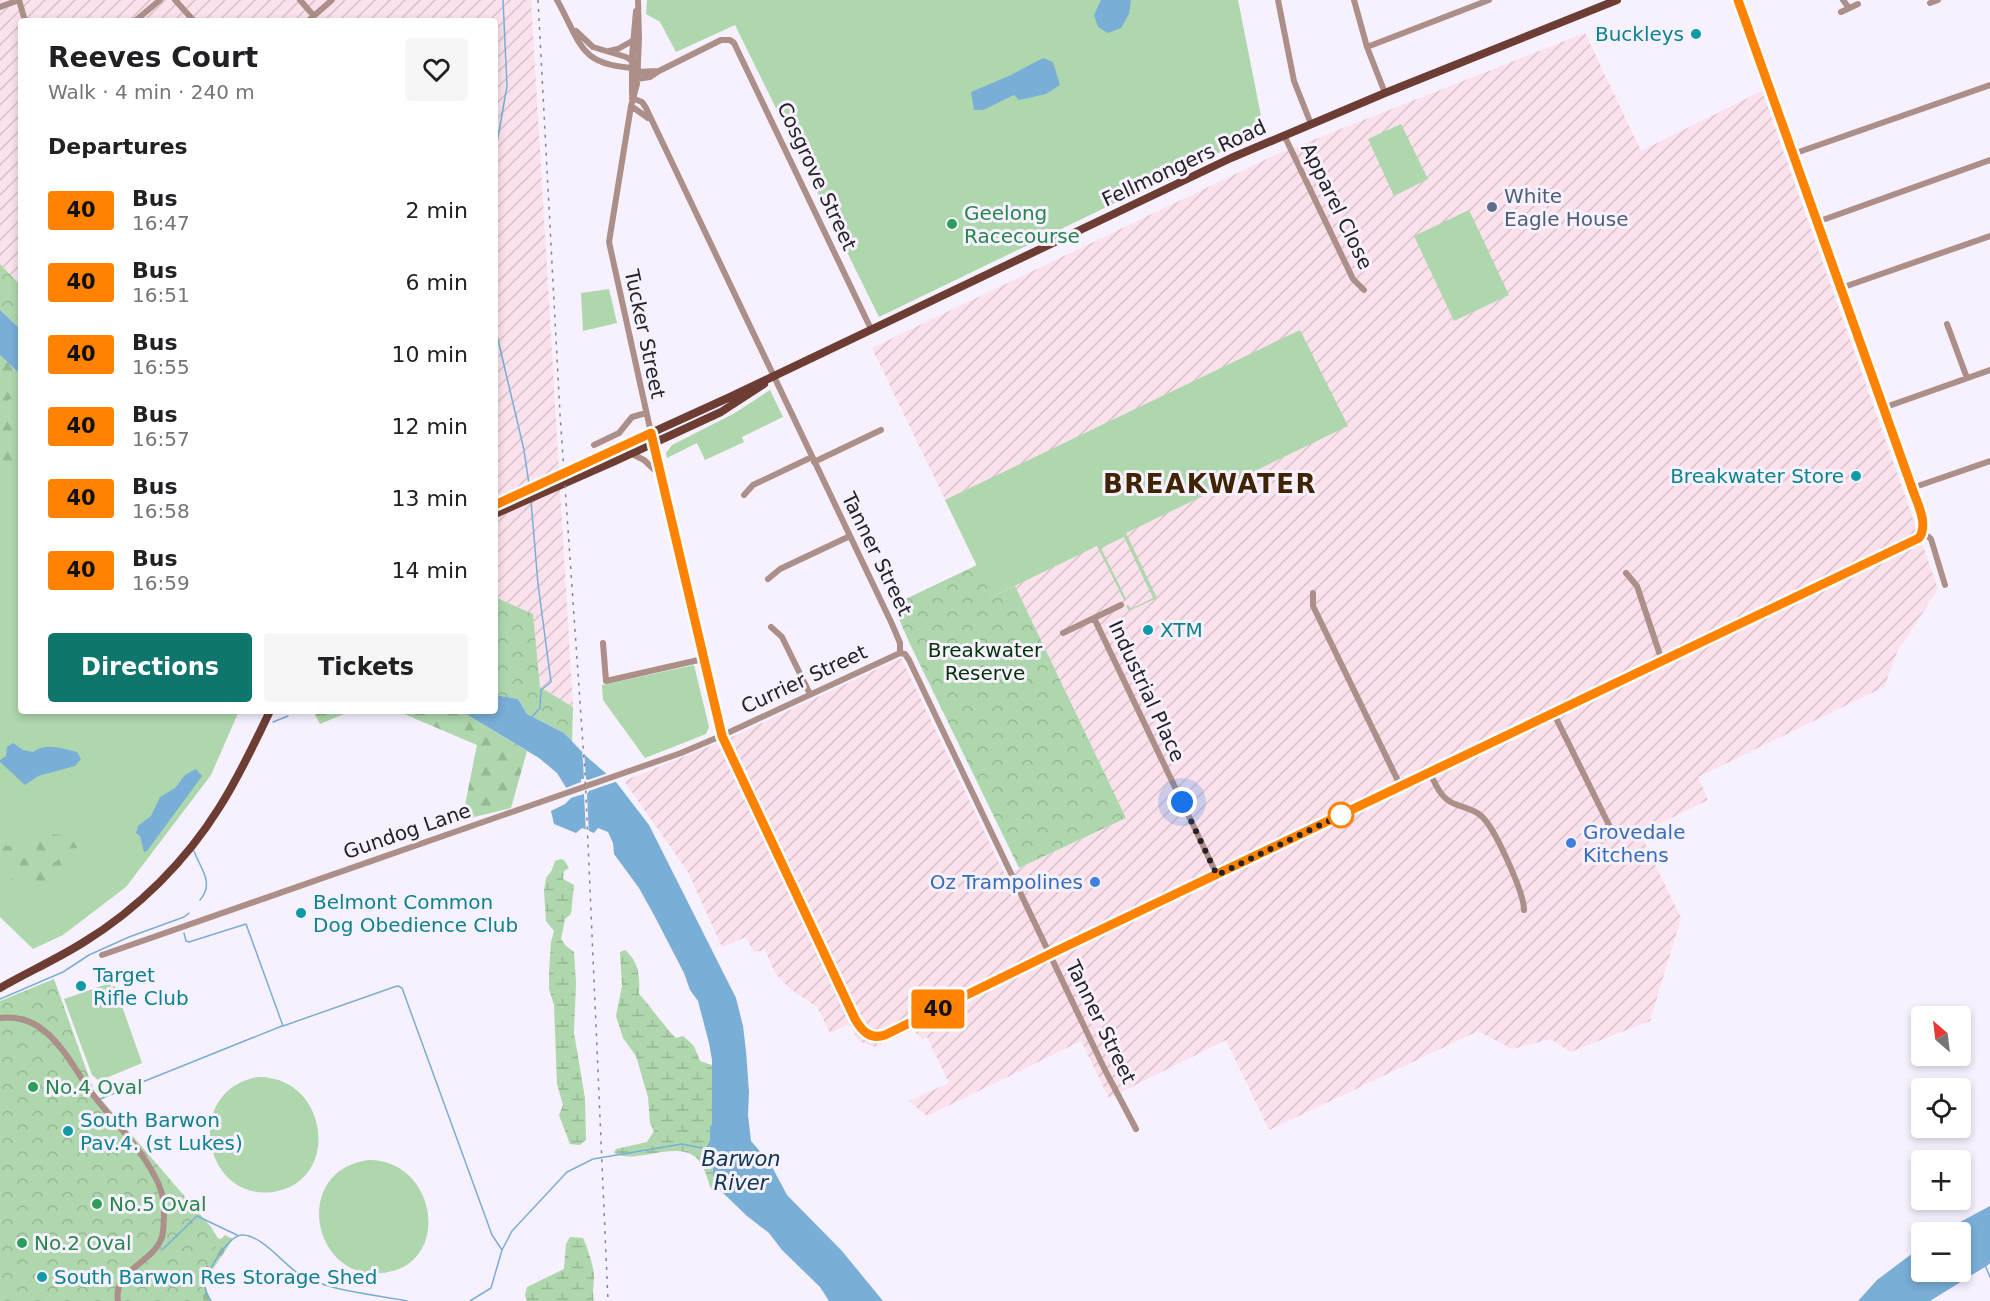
<!DOCTYPE html>
<html lang="en">
<head>
<meta charset="utf-8">
<style>
	:root { --surface:#fff; --page:#f6f6f6; --text:#202124; --muted:#757577; --accent:#0f766e }
	body { margin:0; font-family:"DejaVu Sans",sans-serif; background:var(--page); color:var(--text); height:100vh; display:flex; flex-direction:column; font-size:22px; white-space:nowrap }
	* { box-sizing:border-box; margin:0 }
	p { font-size:20px; color:var(--muted) }
	.icon { flex:none; width:33px; height:33px; fill:none; stroke:currentColor; stroke-width:2; stroke-linecap:round; stroke-linejoin:round }
	.map { position:relative; flex:1; overflow:hidden }
	.sheet { position:absolute; left:18px; top:18px; width:480px; height:696px; display:flex; flex-direction:column; background:var(--surface); border-radius:6px; box-shadow:0 3px 9px #0003 }
	.sheet>* { flex:none }
	.badge { padding:0 12px; border-radius:4px; font-size:21px; line-height:39px }
	.needle { width:39px; rotate:332deg }
	.tools { position:absolute; left:1911px; top:1006px; display:grid; gap:12px }
	.tools a { display:grid; place-items:center; width:60px; height:60px; border-radius:6px; background:var(--surface); box-shadow:0 3px 9px #0003; font-size:30px }
	.you { position:absolute; width:30px; height:30px; margin:-15px; border:4px solid #fff; border-radius:50%; background:#1a73e8; box-shadow:0 0 0 9px #1a73e833 }
	.map>.badge { position:absolute; translate:-50% -50%; box-shadow:0 0 0 3px #fff }
	h2 { padding:0 30px; font-size:22px; line-height:54px }
	.round { display:grid; place-items:center; flex:none; width:63px; height:63px; border-radius:6px; background:var(--page) }
	.overview { display:flex; align-items:center; justify-content:space-between; height:102px; padding:0 30px }
	h1 { font-size:28px; font-weight:700; line-height:45px }
	.cta { display:flex; gap:12px; margin-top:auto; padding:12px 30px }
	.cta a { flex:1; height:69px; border-radius:6px; background:var(--accent); color:#fff; font-size:24px; font-weight:700; line-height:69px; text-align:center }
	.cta a+a { background:var(--page); color:var(--text) }
	ul { padding:0; list-style:none }
	li { display:flex; align-items:center; gap:18px; height:72px; padding:0 30px }
	li div { flex:1 }
	li b { display:block; font-size:22px }
	li em { font-style:normal }
	li .badge { min-width:66px; font-weight:700; text-align:center }
	.map>svg:first-child { display:block }
	.industrial { fill:url(#industrial-furrows) }
	.grass { fill:#aed7ad }
	.forest { fill:url(#forest-firs) }
	.wetland { fill:url(#wetland-marsh) }
	.park { fill:url(#park-crowns) }
	.water { fill:#79aed7 }
	.pier { fill:#f7f0fd }
	.lines { fill:none; stroke-linecap:round; stroke-linejoin:round }
	.stream { stroke:#79aed7; stroke-width:1.5 }
	.minor { stroke:#ac8f88; stroke-width:6 }
	.major { stroke:#6d3d34; stroke-width:8 }
	.rail { stroke:#88838c; stroke-width:1.5; stroke-dasharray:3 6; stroke-linecap:butt }
	.line-casing { stroke:#fff; stroke-width:14 }
	.line { stroke:#ff8200; stroke-width:9 }
	.walk { stroke:#252227; stroke-width:6; stroke-dasharray:0 10.8 }
	.culture-dot { fill:#0f9aa8; stroke:#f7f0fd; stroke-width:2 }
	.service-dot { fill:#5c6f8a; stroke:#f7f0fd; stroke-width:2 }
	.leisure-dot { fill:#2e9e5b; stroke:#f7f0fd; stroke-width:2 }
	.stop-dot { fill:#fff; stroke:#ff8200; stroke-width:3 }
	.shop-dot { fill:#3f7fe0; stroke:#f7f0fd; stroke-width:2 }
	.labels { text-anchor:middle; dominant-baseline:central; stroke-width:6; stroke-linejoin:round; paint-order:stroke }
	.culture-label { font-size:20px; fill:#0d838f; stroke:#f7f0fd; text-anchor:start }
	.street-label { font-size:20px; fill:#252227; stroke:#f7f0fd }
	.service-label { font-size:20px; fill:#4e5e75; stroke:#f7f0fd; text-anchor:start }
	.leisure-label { font-size:20px; fill:#27864d; stroke:#f7f0fd; text-anchor:start }
	.park-label { font-size:20px; fill:#013406; stroke:#f7f0fd }
	.shop-label { font-size:20px; fill:#366cbe; stroke:#f7f0fd; text-anchor:start }
	.water-label { font-size:21px; font-style:italic; fill:#0c3652; stroke:#f7f0fd }
	.district-label { font-size:26px; font-weight:bold; letter-spacing:1.5px; fill:#3e2402; stroke:#f7f0fd }
</style>
</head>
<body>
<div class="map">
<svg width="1990" height="1301" viewBox="0 0 1990 1301">
	<defs>
		<pattern id="industrial-furrows" width="10" height="10" patternUnits="userSpaceOnUse" patternTransform="scale(1.5)"><rect width="10" height="10" fill="#fae1eb"/><path d="M-1 1l2-2M0 10L10 0M9 11l2-2" fill="none" stroke="#d6c1ca"/></pattern>
		<pattern id="forest-firs" width="22" height="20" patternUnits="userSpaceOnUse" patternTransform="scale(1.5)"><rect width="22" height="20" fill="#aed7ad"/><path d="M5 1l3.5 6h-7zM16 11l3.5 6h-7z" fill="#96b895"/></pattern>
		<pattern id="wetland-marsh" width="20" height="14" patternUnits="userSpaceOnUse" patternTransform="scale(1.5)"><rect width="20" height="14" fill="#aed7ad"/><path d="M1 5h8M5 5V1M11 12h8M15 12V8" fill="none" stroke="#96b895"/></pattern>
		<pattern id="park-crowns" width="20" height="18" patternUnits="userSpaceOnUse" patternTransform="scale(1.5)"><rect width="20" height="18" fill="#aed7ad"/><path d="M2 6a3 3 0 1 1 6 0M12 15a3 3 0 1 1 6 0" fill="none" stroke="#96b895"/></pattern>
	</defs>
	<rect width="100%" height="100%" fill="#f7f0fd"/>
	<path class="industrial" d="M0 0H531L573 707 540 687 533 614 495 597V21H21V286L0 264Z
		M1585 33 1641 151 1762 91 1938 589 1897 652 1884 687 1698 777 1708 800 1640 833 1681 918 1650 1021 1570 1052 1551 1039 1512 1049 1478 1031 1269 1130 1226 1040 1109 1098 1081 1041 927 1116 909 1101 949 1083 927 1037 922 1039 913 1030 875 1047 859 1041 849 1024 830 1033 817 1007 789 988 775 973 765 950 754 952 746 937 722 947 688 872 624 781 732 737 901 658 1005 875 1126 818 1015 586 992 597 872 348 1275 155Z"/>
	<path class="grass" d="M647 0H1238L1264 131 879 317 735 25 676 52 660 22 646 14Z
		M1401 124 1428 179 1394 196 1368 139Z
		M1469 210 1509 295 1454 321 1414 236Z
		M609 289 617 323 583 331 581 293Z
		M1300 330 1348 426 1126 533 1157 598 1129 611 1126 606 1128 605 1131 609 1153 598 1124 537 1101 548 1126 599 1124 600 1097 546 992 597 945 500Z
		M0 372 21 400V711H239L211 775 126 887 63 935 33 949 0 917Z
		M770 390 783 417 742 437 744 442 705 460 697 443 667 458 666 453 672 445 735 413Z
		M694 665 709 727 706 734 645 758 603 700 602 685Z
		M110 983 111 987 115 986 142 1063 99 1081 92 1075 64 999Z
		M258 1077C329 1076 342 1182 273 1192 202 1201 183 1090 258 1077Z
		M368 1160C438 1159 453 1266 382 1273 312 1281 291 1171 368 1160Z"/>
	<path class="forest" d="M0 355 21 375V400L9 399 4 407 7 419 14 416 13 423 15 425 21 423V485L15 483 18 477 9 480 0 471Z
		M0 580 3 588 8 593 21 597V606L8 597 6 601 0 602Z
		M313 711H351L320 724Z
		M397 711H461L527 751 511 808 462 820 477 745Z
		M0 832 7 840 6 846H14C19 858 18 875 12 886L11 878 12 874 9 867 7 871 5 869V859L2 858 3 852 0 850Z
		M46 833 75 837 81 840 77 848 51 850 52 858 44 865V870L62 857 65 858 67 866 65 872 50 873 57 879V886L45 888C38 877 26 879 18 870L22 858H37L38 852 36 848 32 851 29 847 33 836 37 837Z
		M225 1235 233 1239 209 1275 206 1287 210 1301H183L213 1237 221 1239Z"/>
	<path class="wetland" d="M561 859 564 860 569 868 564 871 563 879 574 885 571 914 565 919 561 939 566 946 574 952 576 983 574 1033 585 1098 586 1140 580 1145 570 1144 559 1115 563 1105 557 1084 554 1005 549 989V971L551 942 554 931 546 921 544 891 546 878 552 870 555 861Z
		M625 950C639 962 640 976 639 994 652 1008 662 1024 676 1038L683 1036 694 1046 700 1061 712 1065V1124L710 1127V1140L705 1150C713 1164 711 1175 719 1188L711 1189C707 1180 706 1170 700 1162 681 1136 637 1166 614 1153L616 1149 647 1142 654 1131 650 1123 648 1097 636 1056 623 1038 616 1016 622 986 620 952Z
		M570 1237 583 1238C587 1246 594 1267 594 1276 594 1285 592 1292 594 1301H527L525 1295 527 1287 564 1269 566 1244Z"/>
	<path class="park" d="M0 264 21 286V330L0 310Z
		M977 565 992 597 1015 586 1126 818 1019 868 909 642 893 605Z
		M495 597 533 614 540 687 573 707 572 742 564 733 527 714 518 699 495 695Z
		M54 979 94 1091 211 1227 219 1240C209 1261 197 1278 204 1301H0V1001Z"/>
	<path class="water" d="M1101 0H1131L1129 14 1121 28 1108 33 1098 27 1094 15Z
		M1043 58 1053 62 1060 85 1046 94 1019 100 1014 95 983 110H974L971 92 1011 75Z
		M0 310 21 330V375L0 355Z
		M495 695 518 699 527 714 564 733 587 757 616 782 649 825 736 998 743 1026 746 1051 749 1092 748 1115 751 1141 770 1163 787 1195 842 1251 883 1301H829L820 1287 782 1250 769 1233 747 1216 721 1191 713 1175 712 1162 705 1150 710 1140V1127L712 1124V1060L709 1043 698 1001 690 990 684 973 654 915 639 888 614 854 613 843 608 832 598 828 594 833 582 828 576 833 554 824 551 811 565 804 572 797 557 773 539 758 461 711H495Z
		M13 743 23 750 33 752C46 742 63 749 77 752L81 759 75 766 38 776 25 785 0 762V760L6 756 7 747Z
		M196 769 202 776 147 851 144 852 140 836 136 833 138 826 151 816 160 797 175 788 185 775Z
		M1990 1206V1263L1988 1265 1930 1301H1858L1877 1280 1921 1247 1922 1272H1960V1233H1945L1962 1221Z"/>
	<path class="pier" d="M582 747 584 750 586 779 588 780 611 772 618 781 589 791 587 794 589 835 586 834 584 794 567 799 568 796 563 789 581 782V779H584Z"/>
	<g class="lines">
		<path class="stream" d="M495 154 507 86 503 0
			M495 327 524 450 529 484
			M531 718 540 708 541 690 551 682 538 584 531 501
			M273 722 288 716
			M194 851C200 868 215 883 200 900
			M184 933 186 941 189 942 246 924 283 1026 394 987 398 986 402 988 492 1235 502 1250
			M0 999 63 972 89 955 129 937 184 917 189 913
			M100 1099 282 1026
			M163 1249 197 1216 237 1235
			M1985 1265 1990 1277
			M211 1301C208 1296 204 1289 205 1284 207 1271 229 1234 243 1235 263 1236 282 1263 299 1274 331 1292 372 1294 407 1301
			M470 1301 491 1288 502 1250 512 1231 567 1172 593 1159 682 1144 707 1149"/>
		<path class="minor" d="M19 0 25 21
			M175 0 194 21
			M300 0 314 16
			M557 0C582 45 579 66 638 68
			M638 0 639 38 637 84 631 106 609 242 651 433
			M1278 0 1294 81 1311 124
			M1354 0 1367 47 1385 93
			M1738 0 1912 488 1923 523V532L1931 539 1945 585
			M1843 0 1849 8
			M1930 3 1938 0
			M0 7 19 0
			M1841 12 1858 4
			M135 21 160 0
			M308 21 332 0
			M576 31 593 47 626 57 634 62
			M1367 47 1489 0
			M609 51 618 49 632 41
			M636 72 659 71
			M637 79 650 77 659 71 721 40H730L734 43 871 329
			M632 94V56L636 11
			M632 98 642 102 646 108 892 624 900 643V653
			M631 106 648 118
			M1284 135 1353 279 1364 290
			M1793 154 1990 85
			M1817 222 1990 160
			M1841 288 1990 236
			M1947 324 1967 378
			M1883 408 1990 370
			M653 443 721 736 855 1019C862 1031 870 1040 885 1035L1050 955 1909 543 1919 538 1923 532
			M594 445 619 433 632 417 646 413
			M632 454 644 460 660 475
			M814 462 881 430
			M1912 488 1990 461
			M744 495 753 485 812 457
			M1626 573 1637 586 1662 661
			M768 579 780 569 850 536
			M1313 593V606L1401 787
			M1094 618 1121 605
			M771 627 782 637 810 694
			M1063 633 1094 618 1217 875
			M603 643 606 681 703 659
			M900 653 905 654 909 660 1105 1070 1136 1129
			M1554 714 1610 827 1618 830
			M1430 773C1436 785 1441 799 1455 804 1464 808 1473 809 1480 815 1494 825 1524 893 1524 910
			M102 955 681 753 721 736 900 653
			M0 1018C15 1016 31 1020 43 1030 63 1045 76 1071 90 1091 111 1119 138 1144 154 1175 160 1185 164 1198 164 1210 164 1218 164 1229 162 1237 152 1265 113 1269 118 1301"/>
		<path class="major" d="M495 504 730 397 1231 158 1385 93 1617 0
			M495 514 615 461 721 412 764 384
			M0 988C28 972 57 959 84 942 138 909 186 861 219 808 239 777 254 744 270 711"/>
		<path class="rail" d="M538 0 560 414 585 774 608 1301"/>
	</g>
	<g class="lines">
		<g class="line-casing">
			<path id="line" d="M495 505 651 433 722 736 855 1019C862 1031 870 1040 885 1035L1050 954 1919 538C1929 524 1917 503 1912 488L1738 0"/>
		</g>
		<use href="#line" class="line"/>
		<path class="walk" d="M1182 802 1217 875 1341 815"/>
	</g>
	<g class="culture-dot">
		<circle cx="1696" cy="34" r="6"/>
		<circle cx="1856" cy="476" r="6"/>
		<circle cx="1148" cy="630" r="6"/>
		<circle cx="301" cy="913" r="6"/>
		<circle cx="81" cy="986" r="6"/>
		<circle cx="68" cy="1131" r="6"/>
		<circle cx="42" cy="1277" r="6"/>
	</g>
	<circle class="service-dot" cx="1492" cy="207" r="6"/>
	<g class="leisure-dot">
		<circle cx="952" cy="224" r="6"/>
		<circle cx="33" cy="1087" r="6"/>
		<circle cx="97" cy="1204" r="6"/>
		<circle cx="22" cy="1243" r="6"/>
	</g>
	<circle class="stop-dot" cx="1341" cy="815" r="12"/>
	<g class="shop-dot">
		<circle cx="1571" cy="843" r="6"/>
		<circle cx="1095" cy="882" r="6"/>
	</g>
	<g class="labels">
		<g class="culture-label">
			<text x="1684" y="34" text-anchor="end">Buckleys</text>
			<text x="1844" y="476" text-anchor="end">Breakwater Store</text>
			<text x="1160" y="630">XTM</text>
			<text x="313" y="902">Belmont Common<tspan x="313" dy="23">Dog Obedience Club</tspan></text>
			<text x="93" y="975">Target<tspan x="93" dy="23">Rifle Club</tspan></text>
			<text x="80" y="1120">South Barwon<tspan x="80" dy="23">Pav.4. (st Lukes)</tspan></text>
			<text x="54" y="1277">South Barwon Res Storage Shed</text>
		</g>
		<g class="street-label">
			<text transform="translate(1184 163) rotate(-25)">Fellmongers Road</text>
			<text transform="translate(817 176) rotate(65)">Cosgrove Street</text>
			<text transform="translate(1337 206) rotate(64)">Apparel Close</text>
			<text transform="translate(645 334) rotate(78)">Tucker Street</text>
			<text transform="translate(877 554) rotate(64)">Tanner Street</text>
			<text transform="translate(804 679) rotate(-25)">Currier Street</text>
			<text transform="translate(1147 691) rotate(65)">Industrial Place</text>
			<text transform="translate(407 831) rotate(-19)">Gundog Lane</text>
			<text transform="translate(1101 1022) rotate(64)">Tanner Street</text>
		</g>
		<g class="service-label">
			<text x="1504" y="196">White<tspan x="1504" dy="23">Eagle House</tspan></text>
		</g>
		<g class="leisure-label">
			<text x="964" y="213">Geelong<tspan x="964" dy="23">Racecourse</tspan></text>
			<text x="45" y="1087">No.4 Oval</text>
			<text x="109" y="1204">No.5 Oval</text>
			<text x="34" y="1243">No.2 Oval</text>
		</g>
		<g class="park-label">
			<text x="985" y="650">Breakwater<tspan x="985" dy="23">Reserve</tspan></text>
		</g>
		<g class="shop-label">
			<text x="1583" y="832">Grovedale<tspan x="1583" dy="23">Kitchens</tspan></text>
			<text x="1083" y="882" text-anchor="end">Oz Trampolines</text>
		</g>
		<g class="water-label">
			<text x="741" y="1159">Barwon<tspan x="741" dy="24">River</tspan></text>
		</g>
		<g class="district-label">
			<text x="1210" y="484">BREAKWATER</text>
		</g>
	</g>
</svg>
<div class="tools">
<a><svg class="needle" viewBox="-14 -14 28 28"><path d="M0-13l5 13h-10z" fill="#e53935"/><path d="M0 13l5-13h-10z" fill="#757577"/></svg></a>
<a><svg class="icon" aria-label="locate" viewBox="0 0 24 24"><circle cx="12" cy="12" r="6"/><path d="M12 2v4M12 18v4M2 12h4M18 12h4"/></svg></a>
<a>+</a>
<a>−</a>
</div>
<div class="you" style="left:1182px;top:802px"></div>
<b class="badge" style="left:938px;top:1009px;background:#ff8200;color:#111">40</b>
<section class="sheet">
<div class="overview"><div><h1>Reeves Court</h1><p>Walk · 4 min · 240 m</p></div><a class="round"><svg class="icon" aria-label="heart" viewBox="0 0 24 24"><path d="M12 20l-8-8c-3-5 5-10 8-4 3-6 11-1 8 4z"/></svg></a></div>
<h2>Departures</h2>
<ul>
<li><span class="badge" style="background:#ff8200;color:#111">40</span><div><b>Bus</b><p>16:47</p></div><em>2 min</em></li>
<li><span class="badge" style="background:#ff8200;color:#111">40</span><div><b>Bus</b><p>16:51</p></div><em>6 min</em></li>
<li><span class="badge" style="background:#ff8200;color:#111">40</span><div><b>Bus</b><p>16:55</p></div><em>10 min</em></li>
<li><span class="badge" style="background:#ff8200;color:#111">40</span><div><b>Bus</b><p>16:57</p></div><em>12 min</em></li>
<li><span class="badge" style="background:#ff8200;color:#111">40</span><div><b>Bus</b><p>16:58</p></div><em>13 min</em></li>
<li><span class="badge" style="background:#ff8200;color:#111">40</span><div><b>Bus</b><p>16:59</p></div><em>14 min</em></li>
</ul>
<div class="cta"><a>Directions</a><a>Tickets</a></div>
</section>
</div>
</body>
</html>
